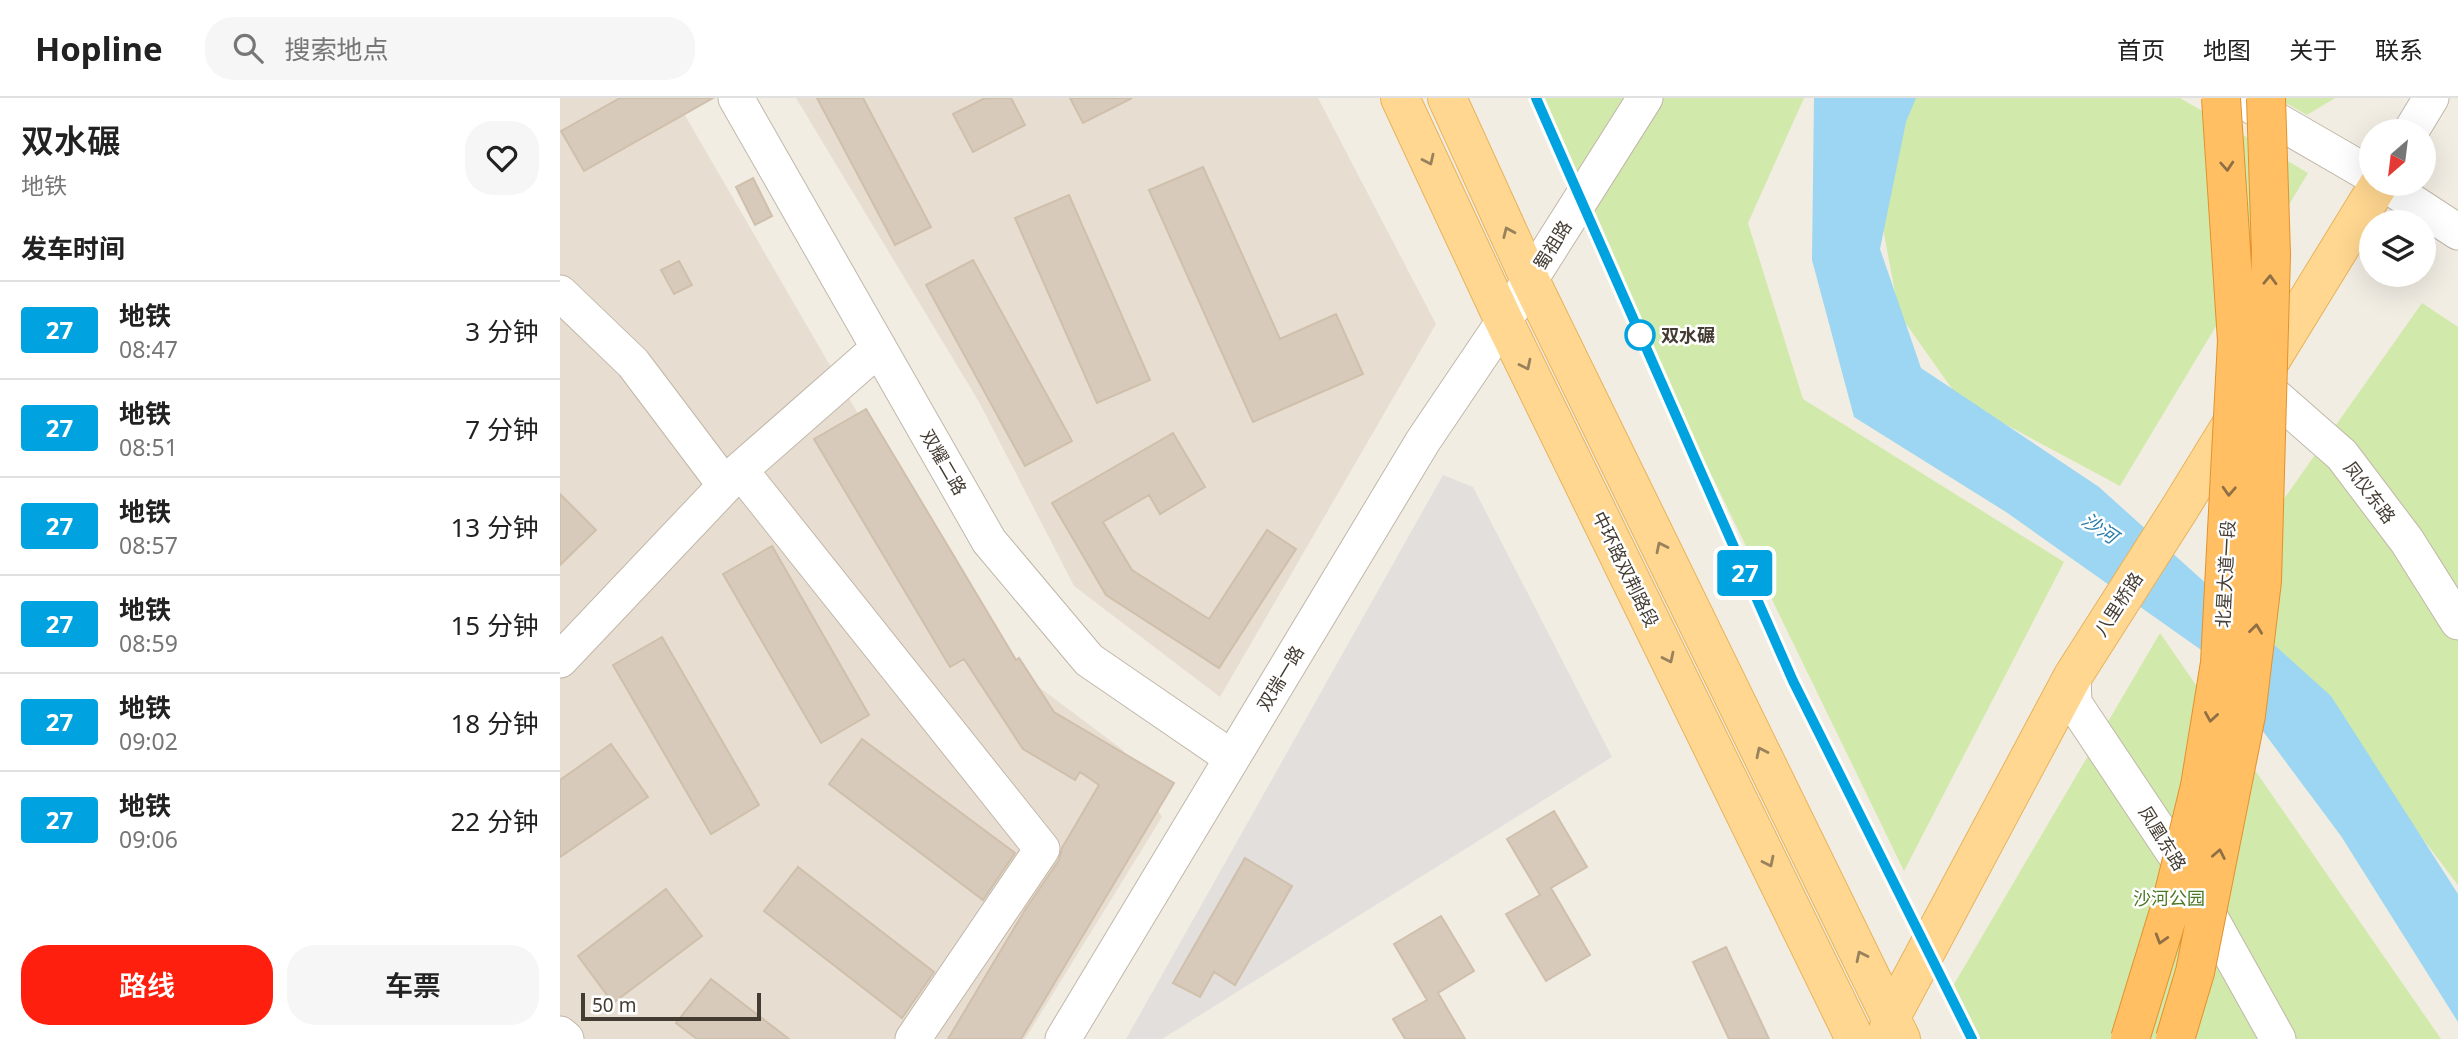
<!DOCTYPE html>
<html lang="zh">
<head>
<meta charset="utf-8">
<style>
	:root { --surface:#fff; --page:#f6f6f6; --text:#222; --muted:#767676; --line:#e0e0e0; --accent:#ff1f0e }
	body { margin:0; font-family:"Noto Sans","Noto Sans SC",sans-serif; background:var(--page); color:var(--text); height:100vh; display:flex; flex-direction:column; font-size:26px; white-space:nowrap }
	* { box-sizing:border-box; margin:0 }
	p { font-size:23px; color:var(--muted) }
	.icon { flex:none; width:38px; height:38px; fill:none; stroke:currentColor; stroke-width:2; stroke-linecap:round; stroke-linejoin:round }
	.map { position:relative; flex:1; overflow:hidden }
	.side { display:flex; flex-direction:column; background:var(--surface); width:560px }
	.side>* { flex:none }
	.badge { padding:0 14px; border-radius:5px; font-size:24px; line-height:46px }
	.needle { width:46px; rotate:208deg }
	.buttons { position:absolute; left:1799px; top:21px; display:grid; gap:14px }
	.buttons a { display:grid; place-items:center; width:77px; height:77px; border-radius:50%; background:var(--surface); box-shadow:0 7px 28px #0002; font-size:35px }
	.scale { position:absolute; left:21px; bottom:18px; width:180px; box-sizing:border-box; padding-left:7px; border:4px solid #443c33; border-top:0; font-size:19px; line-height:24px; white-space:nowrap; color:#443c33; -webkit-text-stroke:5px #fff; paint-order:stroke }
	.map>.badge { position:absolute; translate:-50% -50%; box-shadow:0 0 0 4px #fff }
	h2 { padding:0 21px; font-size:26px; line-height:63px }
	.round { display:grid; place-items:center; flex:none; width:74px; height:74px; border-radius:28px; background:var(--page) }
	.headline { display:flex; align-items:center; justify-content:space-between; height:119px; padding:0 21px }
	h1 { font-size:33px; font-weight:600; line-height:52px }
	.button { display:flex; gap:14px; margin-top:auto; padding:14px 21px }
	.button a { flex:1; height:80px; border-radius:28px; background:var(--accent); color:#fff; font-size:28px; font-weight:600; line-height:80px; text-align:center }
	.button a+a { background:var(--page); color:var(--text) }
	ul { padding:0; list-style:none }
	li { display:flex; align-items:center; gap:21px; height:98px; padding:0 21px; border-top:2px solid var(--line) }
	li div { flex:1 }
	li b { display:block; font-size:26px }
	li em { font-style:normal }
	li .badge { min-width:77px; font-weight:700; text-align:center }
	header { display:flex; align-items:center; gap:42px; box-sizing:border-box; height:98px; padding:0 35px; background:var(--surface); border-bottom:2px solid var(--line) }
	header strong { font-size:33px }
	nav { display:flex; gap:38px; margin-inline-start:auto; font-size:24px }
	.search { width:490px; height:63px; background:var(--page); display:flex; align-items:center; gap:18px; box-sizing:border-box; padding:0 24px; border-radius:28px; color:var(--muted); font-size:26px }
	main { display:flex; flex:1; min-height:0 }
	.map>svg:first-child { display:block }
	.residential { fill:#e7ded1 }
	.green { fill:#d1e9aa }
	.parking { fill:#e3dfdc }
	.water { fill:#9cd6f2 }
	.building { fill:#d7cabb; stroke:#cfbfab; stroke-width:2 }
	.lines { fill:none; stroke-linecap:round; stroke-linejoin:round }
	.minor-casing { stroke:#c1b7a9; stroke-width:37 }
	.major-casing { stroke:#e7b35c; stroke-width:40 }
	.minor { stroke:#fff; stroke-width:35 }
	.major { stroke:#ffd790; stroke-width:38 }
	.highway-bridge-casing { stroke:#e2922d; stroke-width:40; stroke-linecap:butt }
	.highway-bridge { stroke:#ffbf62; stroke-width:38 }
	.oneway { stroke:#98825d }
	.oneway2 { stroke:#8f7046 }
	.line-casing { stroke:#fff; stroke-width:16 }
	.line { stroke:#00a3e0; stroke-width:10 }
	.stop-dot { fill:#fff; stroke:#00a3e0; stroke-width:3.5 }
	.labels { text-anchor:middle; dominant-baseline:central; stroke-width:5; stroke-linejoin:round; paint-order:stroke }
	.street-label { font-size:18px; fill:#443c33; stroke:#fff }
	.stop-label { font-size:18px; font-weight:bold; fill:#443c33; stroke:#fff; text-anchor:start }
	.park-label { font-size:18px; fill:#4b7825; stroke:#fff }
	.water-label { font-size:19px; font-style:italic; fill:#287eab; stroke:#fff }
</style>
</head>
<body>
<header>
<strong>Hopline</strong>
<div class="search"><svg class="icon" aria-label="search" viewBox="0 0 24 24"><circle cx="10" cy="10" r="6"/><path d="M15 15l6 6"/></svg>搜索地点</div>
<nav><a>首页</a><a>地图</a><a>关于</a><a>联系</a></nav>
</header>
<main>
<section class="side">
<div class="headline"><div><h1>双水碾</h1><p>地铁</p></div><a class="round"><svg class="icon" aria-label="heart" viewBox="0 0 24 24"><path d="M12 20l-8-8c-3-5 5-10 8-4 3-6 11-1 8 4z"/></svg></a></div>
<h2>发车时间</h2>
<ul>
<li><span class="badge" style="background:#00a3e0;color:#fff">27</span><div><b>地铁</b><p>08:47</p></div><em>3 分钟</em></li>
<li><span class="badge" style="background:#00a3e0;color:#fff">27</span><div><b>地铁</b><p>08:51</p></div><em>7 分钟</em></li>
<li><span class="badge" style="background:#00a3e0;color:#fff">27</span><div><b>地铁</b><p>08:57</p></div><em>13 分钟</em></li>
<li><span class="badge" style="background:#00a3e0;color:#fff">27</span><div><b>地铁</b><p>08:59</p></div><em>15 分钟</em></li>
<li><span class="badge" style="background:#00a3e0;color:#fff">27</span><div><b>地铁</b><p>09:02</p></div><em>18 分钟</em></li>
<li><span class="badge" style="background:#00a3e0;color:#fff">27</span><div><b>地铁</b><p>09:06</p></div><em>22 分钟</em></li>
</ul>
<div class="button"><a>路线</a><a>车票</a></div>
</section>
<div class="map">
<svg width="1898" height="941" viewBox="0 0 1898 941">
	<rect width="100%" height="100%" fill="#f2ede3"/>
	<path class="residential" d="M0 0H115L301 321 408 536 563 652 602 719 465 941H0Z
		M236 0H758L876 226 660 599 514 488 419 304Z"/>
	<path class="green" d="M968 0H1244L1188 125 1243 301 1504 464 1344 773Z
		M1334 0H1620L1748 75 1560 388 1400 302 1339 216 1322 125Z
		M1717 0H1775L1747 17Z
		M1862 205 1898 229V787L1666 483Z
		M1600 535 1881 941H1417L1393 888Z"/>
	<path class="parking" d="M883 377 913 389 1052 659 602 941H566Z"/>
	<path class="water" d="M1254 0H1356L1346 24 1320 151 1361 270 1539 389 1771 598 1898 796V924L1781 738 1644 554 1446 414 1294 319 1252 162Z"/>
	<path class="building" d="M60 0H153L24 73 1 33Z
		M257 0H303L371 129 335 147Z
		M425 0H451L465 27 413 54 393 16Z
		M510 0H572L523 25Z
		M643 69 720 241 776 216 803 276 693 324 589 92Z
		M193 80 212 118 195 127 176 89Z
		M509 97 590 282 537 305 455 120Z
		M413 162 512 343 465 368 366 187Z
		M119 163 132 187 114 196 101 172Z
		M306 311 456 562 459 560 494 614 614 685 461 941H388L465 812 499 762 502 750 539 687 520 674 515 682 463 651 404 561 390 569 254 341Z
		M613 335 645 389 600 416 589 397 543 424 572 472 649 521 707 432 736 451 659 570 546 497 492 405Z
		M0 396 36 432 0 467Z
		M212 448 309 617 261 645 163 476Z
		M102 539 199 707 151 736 53 567Z
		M302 641 455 755 423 802 269 686Z
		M51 646 88 699 0 759V682Z
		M994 713 1027 769 991 790 1030 857 986 883 946 816 980 797 947 741Z
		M685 760 732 788 675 887 654 874 640 899 613 885Z
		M238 769 374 874 342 920 204 813Z
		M106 791 142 838 53 905 18 858Z
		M881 818 914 873 878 895 905 941H845L833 921 867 902 834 846Z
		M1166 849 1209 941H1169L1133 864Z
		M151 881 229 941H137L116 925Z"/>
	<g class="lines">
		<g class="minor-casing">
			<path id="minor" d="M176 0 429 443 529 562 672 660
				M1678 0 1811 77
				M1851 33 1871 0
				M1825 86 1898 134
				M0 195 73 265 165 387
				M1697 285 1717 300 1782 357 1847 443 1898 524
				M180 372 482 751 353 941
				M0 562 180 372 319 250
				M1513 578 1514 605 1616 758 1718 941
				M0 936 6 941
				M503 941 863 343 944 223 1085 0"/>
		</g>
		<g class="major-casing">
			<path id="major" d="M840 0 944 223 1295 941
				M887 0 970 182 1341 941
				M1327 939 1331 919 1513 578 1620 410 1819 86"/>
		</g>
		<use href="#minor" class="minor"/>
		<use href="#major" class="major"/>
		<g class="highway-bridge-casing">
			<path id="highway-bridge" d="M1570 941 1611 807 1640 688 1660 565 1677 243 1661 0
				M1615 941 1635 874 1686 617 1702 483 1711 156 1706 0"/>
		</g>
		<use href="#highway-bridge" class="highway-bridge"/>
	</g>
	<defs><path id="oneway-chevron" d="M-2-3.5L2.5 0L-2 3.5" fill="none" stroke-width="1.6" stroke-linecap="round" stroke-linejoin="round" transform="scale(1.75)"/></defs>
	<g class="oneway">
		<use href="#oneway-chevron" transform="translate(869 62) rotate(65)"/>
		<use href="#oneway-chevron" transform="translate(948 134) rotate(-114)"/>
		<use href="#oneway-chevron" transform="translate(966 267) rotate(64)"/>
		<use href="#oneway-chevron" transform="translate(1101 449) rotate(-116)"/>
		<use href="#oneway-chevron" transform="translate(1109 560) rotate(64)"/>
		<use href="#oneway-chevron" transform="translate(1201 654) rotate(-116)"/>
		<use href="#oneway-chevron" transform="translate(1209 764) rotate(64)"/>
		<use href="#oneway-chevron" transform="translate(1301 858) rotate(-116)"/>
	</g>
	<g class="oneway2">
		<use href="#oneway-chevron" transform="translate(1667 68) rotate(86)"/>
		<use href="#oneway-chevron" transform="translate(1710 182) rotate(-88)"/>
		<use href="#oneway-chevron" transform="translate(1669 393) rotate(93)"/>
		<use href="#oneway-chevron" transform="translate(1696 531) rotate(-83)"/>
		<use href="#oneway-chevron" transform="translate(1651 619) rotate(99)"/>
		<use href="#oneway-chevron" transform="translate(1659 756) rotate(-79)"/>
		<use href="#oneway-chevron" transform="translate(1601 841) rotate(107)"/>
	</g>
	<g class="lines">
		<g class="line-casing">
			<path id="line" d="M976 0 1233 583 1412 941"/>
		</g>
		<use href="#line" class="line"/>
	</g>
	<circle class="stop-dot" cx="1080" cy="237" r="14"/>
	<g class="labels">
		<g class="street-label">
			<text transform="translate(992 147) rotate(-58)">蜀祖路</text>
			<text transform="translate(384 364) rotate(60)">双耀二路</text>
			<text transform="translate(1810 394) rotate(53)">凤仪东路</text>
			<text transform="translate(1066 471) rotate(64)">中环路双荆路段</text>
			<text transform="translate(1665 476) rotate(-87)">北星大道一段</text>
			<text transform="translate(1558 506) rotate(-57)">八里桥路</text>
			<text transform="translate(720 580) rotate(-59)">双瑞一路</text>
			<text transform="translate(1603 740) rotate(58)">凤凰东路</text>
		</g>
		<g class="stop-label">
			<text x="1101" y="237">双水碾</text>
		</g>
		<g class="park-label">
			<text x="1609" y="800">沙河公园</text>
		</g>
		<g class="water-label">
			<text transform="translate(1540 430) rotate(34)">沙河</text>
		</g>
	</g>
</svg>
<div class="buttons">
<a><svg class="needle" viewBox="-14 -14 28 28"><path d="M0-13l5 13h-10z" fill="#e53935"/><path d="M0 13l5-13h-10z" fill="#767676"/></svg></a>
<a><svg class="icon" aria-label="layers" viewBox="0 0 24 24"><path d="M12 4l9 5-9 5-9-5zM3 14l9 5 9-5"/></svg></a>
</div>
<div class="scale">50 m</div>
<b class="badge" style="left:1185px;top:475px;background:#00a3e0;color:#fff">27</b>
</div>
</main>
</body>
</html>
